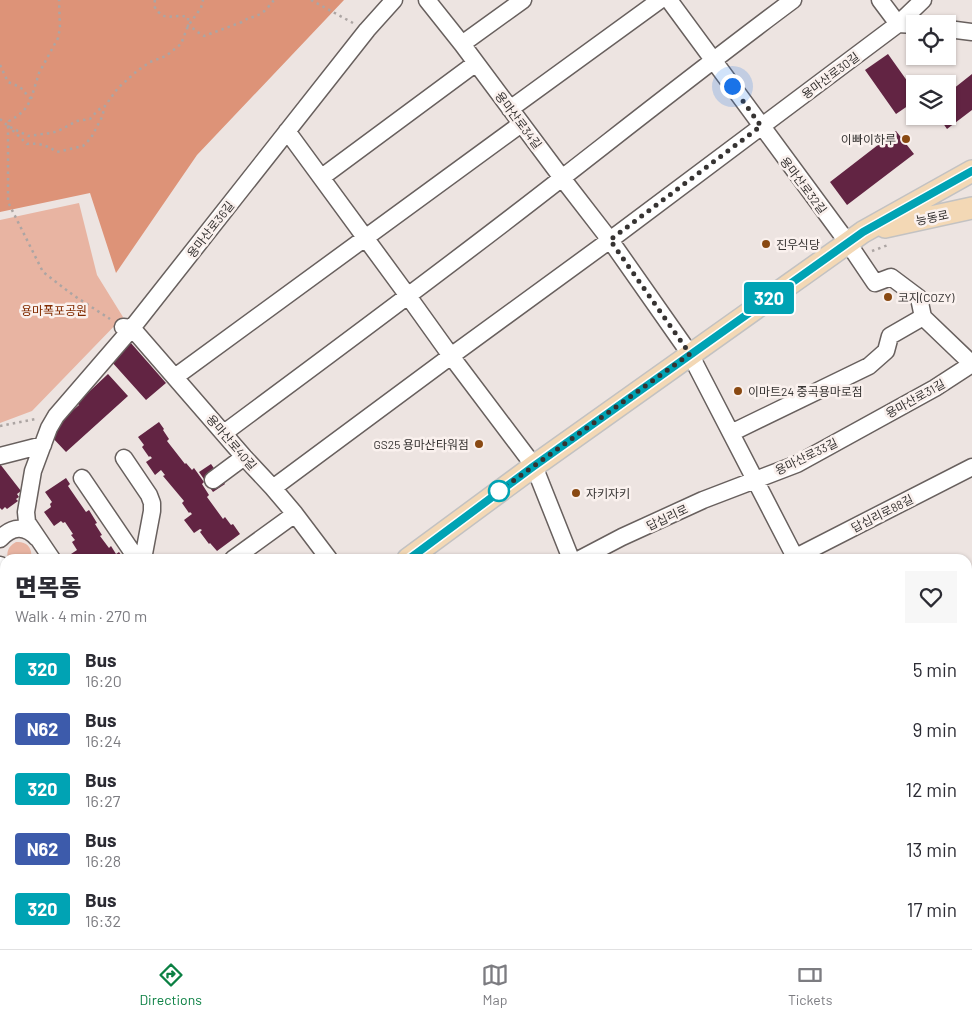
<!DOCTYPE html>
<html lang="en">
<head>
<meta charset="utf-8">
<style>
	:root { --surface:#fff; --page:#f7f7f7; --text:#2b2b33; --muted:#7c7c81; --line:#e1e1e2; --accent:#0b8043 }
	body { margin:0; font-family:Barlow,"Noto Sans KR",sans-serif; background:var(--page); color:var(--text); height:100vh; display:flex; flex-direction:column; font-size:19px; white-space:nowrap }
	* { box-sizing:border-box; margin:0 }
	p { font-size:16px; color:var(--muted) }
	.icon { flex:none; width:28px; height:28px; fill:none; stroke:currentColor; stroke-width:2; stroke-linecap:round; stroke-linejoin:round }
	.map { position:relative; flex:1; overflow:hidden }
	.sheet { position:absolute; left:0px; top:554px; width:972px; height:396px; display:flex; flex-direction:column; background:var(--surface); border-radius:15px 15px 0 0; box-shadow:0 1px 4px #0004 }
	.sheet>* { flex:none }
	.badge { padding:0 10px; border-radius:4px; font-size:18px; line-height:32px }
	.buttons { position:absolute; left:906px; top:15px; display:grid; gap:10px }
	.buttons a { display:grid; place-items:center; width:50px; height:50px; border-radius:0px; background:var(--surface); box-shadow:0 1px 4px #0004; font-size:25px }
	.you { position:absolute; width:25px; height:25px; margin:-12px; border:4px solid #fff; border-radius:50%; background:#1a73e8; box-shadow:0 0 0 8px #1a73e833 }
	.map>.badge { position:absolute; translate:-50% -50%; box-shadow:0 0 0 2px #fff }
	.round { display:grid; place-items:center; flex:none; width:52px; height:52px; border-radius:0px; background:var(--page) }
	.overview { display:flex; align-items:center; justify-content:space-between; height:85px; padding:0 15px }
	h1 { font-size:24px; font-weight:800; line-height:38px }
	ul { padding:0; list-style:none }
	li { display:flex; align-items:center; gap:15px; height:60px; padding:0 15px }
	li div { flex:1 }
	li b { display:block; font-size:19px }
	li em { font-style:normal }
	li .badge { min-width:55px; font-weight:700; text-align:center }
	.tabs { display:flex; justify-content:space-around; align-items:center; height:70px; border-top:1px solid var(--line); background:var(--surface); font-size:14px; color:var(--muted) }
	.tabs a { display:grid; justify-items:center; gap:2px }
	.tabs .selected { color:var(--accent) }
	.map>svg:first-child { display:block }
	.green { fill:#e8b4a2 }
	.forest { fill:#dd9378 }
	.building { fill:#622443 }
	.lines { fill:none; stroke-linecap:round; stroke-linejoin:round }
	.minor-casing { stroke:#68605e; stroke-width:19 }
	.major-casing { stroke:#c3c2c2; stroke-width:24 }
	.path { stroke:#aca5a3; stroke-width:2.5; stroke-dasharray:2.5 4; stroke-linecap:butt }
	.minor { stroke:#fff; stroke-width:16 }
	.major { stroke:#f3d8b5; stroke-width:21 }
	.line-casing { stroke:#fff; stroke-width:11 }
	.line { stroke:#00a3b4; stroke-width:8 }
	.walk { stroke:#363332; stroke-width:5; stroke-dasharray:0 9 }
	.poi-dot { fill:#894912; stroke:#faf1ee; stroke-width:2 }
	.stop-dot { fill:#fff; stroke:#00a3b4; stroke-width:2.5 }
	.labels { text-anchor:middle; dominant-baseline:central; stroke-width:5; stroke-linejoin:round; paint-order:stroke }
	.street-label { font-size:12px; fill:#363332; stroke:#faf1ee }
	.poi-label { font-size:12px; fill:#363332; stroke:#faf1ee; text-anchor:start }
	.park-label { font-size:12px; fill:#822c02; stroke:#faf1ee }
</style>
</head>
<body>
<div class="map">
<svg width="972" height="949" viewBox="0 0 972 949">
	<rect width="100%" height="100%" fill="#ede4e1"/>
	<path class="green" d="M79 203 97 275 123 317 32 411 0 423V220Z
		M16 542C27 541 33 548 31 559H8C6 551 9 546 16 542Z"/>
	<path class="forest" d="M0 0H344L197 155 116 273 90 193 0 212Z"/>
	<path class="building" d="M888 54 915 92V101L896 114 865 70Z
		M972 74V110L947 129 938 116H948V93Z
		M896 131 914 154 847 205 830 182Z
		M130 342 166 383 146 400 111 361Z
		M108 374 128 396 66 452 50 435 60 426 58 423 79 405 77 403Z
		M159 422 164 429 163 430 169 439 167 441 185 464 186 463 192 470 194 468 204 482 202 484 209 495 207 497 223 519 225 517 231 525 233 524 240 534 217 551 210 543 209 544 200 532 202 530 200 529 194 533 184 520 192 514 190 512 189 513 182 503 184 501 163 476 165 475 161 470 155 475 146 462 152 458 150 456 149 457 142 447 144 445 138 437Z
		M0 464 21 491 17 494 19 497 16 499 18 501 7 509 5 507 2 510 0 508Z
		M211 464 225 484 213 492 199 472Z
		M66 478 70 484 68 486 86 512 89 510 97 523 95 524 102 535 100 536 109 548 111 546 116 554 119 552 124 559H75L71 554 77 550 72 542 75 540 71 535 73 534 65 522 63 523 61 521 54 526 44 512 51 507 50 504 52 502 45 492Z
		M0 582 1 583 3 582 5 584V662L0 659Z
		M5 838V882L0 883V839Z
		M60 945H80V947L70 949H61Z
		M341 945H370L371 949H344V947H341Z"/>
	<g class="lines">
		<g class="minor-casing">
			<path id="minor" d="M427 0 462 44 562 178 610 240 690 354 796 559
				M669 0 848 243 875 283 891 277 919 298 923 317 972 364
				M880 0 898 24 915 25
				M948 29 972 32
				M462 44 523 0
				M510 109 660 0
				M287 131 408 296 451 356 534 466 571 559
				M322 177 476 63
				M123 327 132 328 244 457 273 488 295 514 329 559
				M175 377 521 124
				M224 433C337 349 451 265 562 178 639 118 715 58 793 0
				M731 433 869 366 886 351 890 336 923 317
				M0 456 43 445
				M124 458 149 495 152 503V511L143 559
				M82 478 137 559
				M213 480 244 457
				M273 488 451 356 610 240 898 24 923 0
				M0 539C12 526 25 525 37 538
				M52 559 27 522 26 512 33 471 49 428 56 416 132 328 367 30 394 0
				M233 559 295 514
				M580 559 622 537 703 500 797 464 935 388 972 364
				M792 559 972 467
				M0 565 5 571
				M968 599 972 596
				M0 676 5 677
				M968 734 972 731
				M968 878 972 886
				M0 895 5 894
				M429 945 430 949
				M728 945 730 949
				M505 949 530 945
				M841 949 848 945"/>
		</g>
		<g class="major-casing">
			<path id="major" d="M885 227 972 208
				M408 559 534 466 863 232 972 171
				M0 795 5 794"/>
		</g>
		<path class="path" d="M155 0 154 6C165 24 172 13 188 17V26C194 28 198 33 204 36L242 22C249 17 252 18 258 15 264 13 270 5 274 0
			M311 0 353 23
			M0 65 8 82 20 87 31 99C25 111 20 115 9 121L8 126 27 144C39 143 46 145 57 152L83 146 91 138 102 117 105 106 118 88 137 71 150 62 166 56 181 44 188 26 201 8 203 0
			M31 99 39 73 58 38 60 28 59 0
			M0 119 8 126 28 136 51 133 58 131 77 121 90 119 98 110 105 106
			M8 126V202L43 272 73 295 110 319
			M872 251 888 245
			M0 426 36 419
			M270 945 271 949"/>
		<use href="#minor" class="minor"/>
		<use href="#major" class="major"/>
	</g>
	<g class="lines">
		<g class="line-casing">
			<path id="line" d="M409 559 534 466 863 232 972 171"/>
		</g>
		<use href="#line" class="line"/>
		<path class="walk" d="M499 491 690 354 610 240 761 126 732 86"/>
	</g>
	<g class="poi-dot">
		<circle cx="906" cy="139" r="5"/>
		<circle cx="766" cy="244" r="5"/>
		<circle cx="888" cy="297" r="5"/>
		<circle cx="738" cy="391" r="5"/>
		<circle cx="479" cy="444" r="5"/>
		<circle cx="576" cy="493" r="5"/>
	</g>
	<circle class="stop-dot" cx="499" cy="491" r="10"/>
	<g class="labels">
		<g class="street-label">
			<text transform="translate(830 75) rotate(-37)">용마산로30길</text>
			<text transform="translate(519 120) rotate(53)">용마산로34길</text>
			<text transform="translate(804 185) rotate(53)">용마산로32길</text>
			<text transform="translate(932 217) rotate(-12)">능동로</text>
			<text transform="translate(210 229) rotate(-52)">용마산로36길</text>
			<text transform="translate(915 398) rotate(-29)">용마산로31길</text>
			<text transform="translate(232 442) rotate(49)">용마산로40길</text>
			<text transform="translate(806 456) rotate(-26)">용마산로33길</text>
			<text transform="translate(882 513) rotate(-27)">답십리로88길</text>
			<text transform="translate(667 517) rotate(-25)">답십리로</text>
		</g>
		<g class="poi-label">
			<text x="896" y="139" text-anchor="end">이빠이하루</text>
			<text x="776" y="244">진우식당</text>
			<text x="898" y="297">코지(COZY)</text>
			<text x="748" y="391">이마트24 중곡용마로점</text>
			<text x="469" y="444" text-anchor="end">GS25 용마산타워점</text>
			<text x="586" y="493">자키자키</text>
		</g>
		<g class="park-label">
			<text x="54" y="310">용마폭포공원</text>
		</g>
	</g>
</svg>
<div class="buttons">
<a><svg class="icon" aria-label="locate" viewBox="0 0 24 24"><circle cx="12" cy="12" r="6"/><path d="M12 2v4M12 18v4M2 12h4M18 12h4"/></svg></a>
<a><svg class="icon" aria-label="layers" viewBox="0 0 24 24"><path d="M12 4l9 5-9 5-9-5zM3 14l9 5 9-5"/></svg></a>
</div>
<div class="you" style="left:732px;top:86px"></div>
<b class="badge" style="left:769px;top:298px;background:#00a3b4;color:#fff">320</b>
<section class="sheet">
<div class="overview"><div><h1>면목동</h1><p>Walk · 4 min · 270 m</p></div><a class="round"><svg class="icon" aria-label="heart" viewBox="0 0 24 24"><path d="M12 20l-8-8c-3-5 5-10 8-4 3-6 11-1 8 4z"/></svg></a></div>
<ul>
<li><span class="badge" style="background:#00a3b4;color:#fff">320</span><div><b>Bus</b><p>16:20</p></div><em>5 min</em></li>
<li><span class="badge" style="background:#3d5bab;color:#fff">N62</span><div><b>Bus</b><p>16:24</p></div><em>9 min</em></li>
<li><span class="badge" style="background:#00a3b4;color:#fff">320</span><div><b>Bus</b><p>16:27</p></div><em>12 min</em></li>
<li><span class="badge" style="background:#3d5bab;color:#fff">N62</span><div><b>Bus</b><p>16:28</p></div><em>13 min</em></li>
<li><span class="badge" style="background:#00a3b4;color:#fff">320</span><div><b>Bus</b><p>16:32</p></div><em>17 min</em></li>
</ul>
</section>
</div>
<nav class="tabs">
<a class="selected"><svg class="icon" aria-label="directions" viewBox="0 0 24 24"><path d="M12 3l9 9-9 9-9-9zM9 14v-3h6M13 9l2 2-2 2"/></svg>Directions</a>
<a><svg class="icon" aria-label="map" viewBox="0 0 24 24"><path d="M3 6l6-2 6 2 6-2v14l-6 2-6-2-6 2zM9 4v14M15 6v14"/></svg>Map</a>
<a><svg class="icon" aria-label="tickets" viewBox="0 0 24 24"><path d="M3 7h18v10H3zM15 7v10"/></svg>Tickets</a>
</nav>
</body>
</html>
